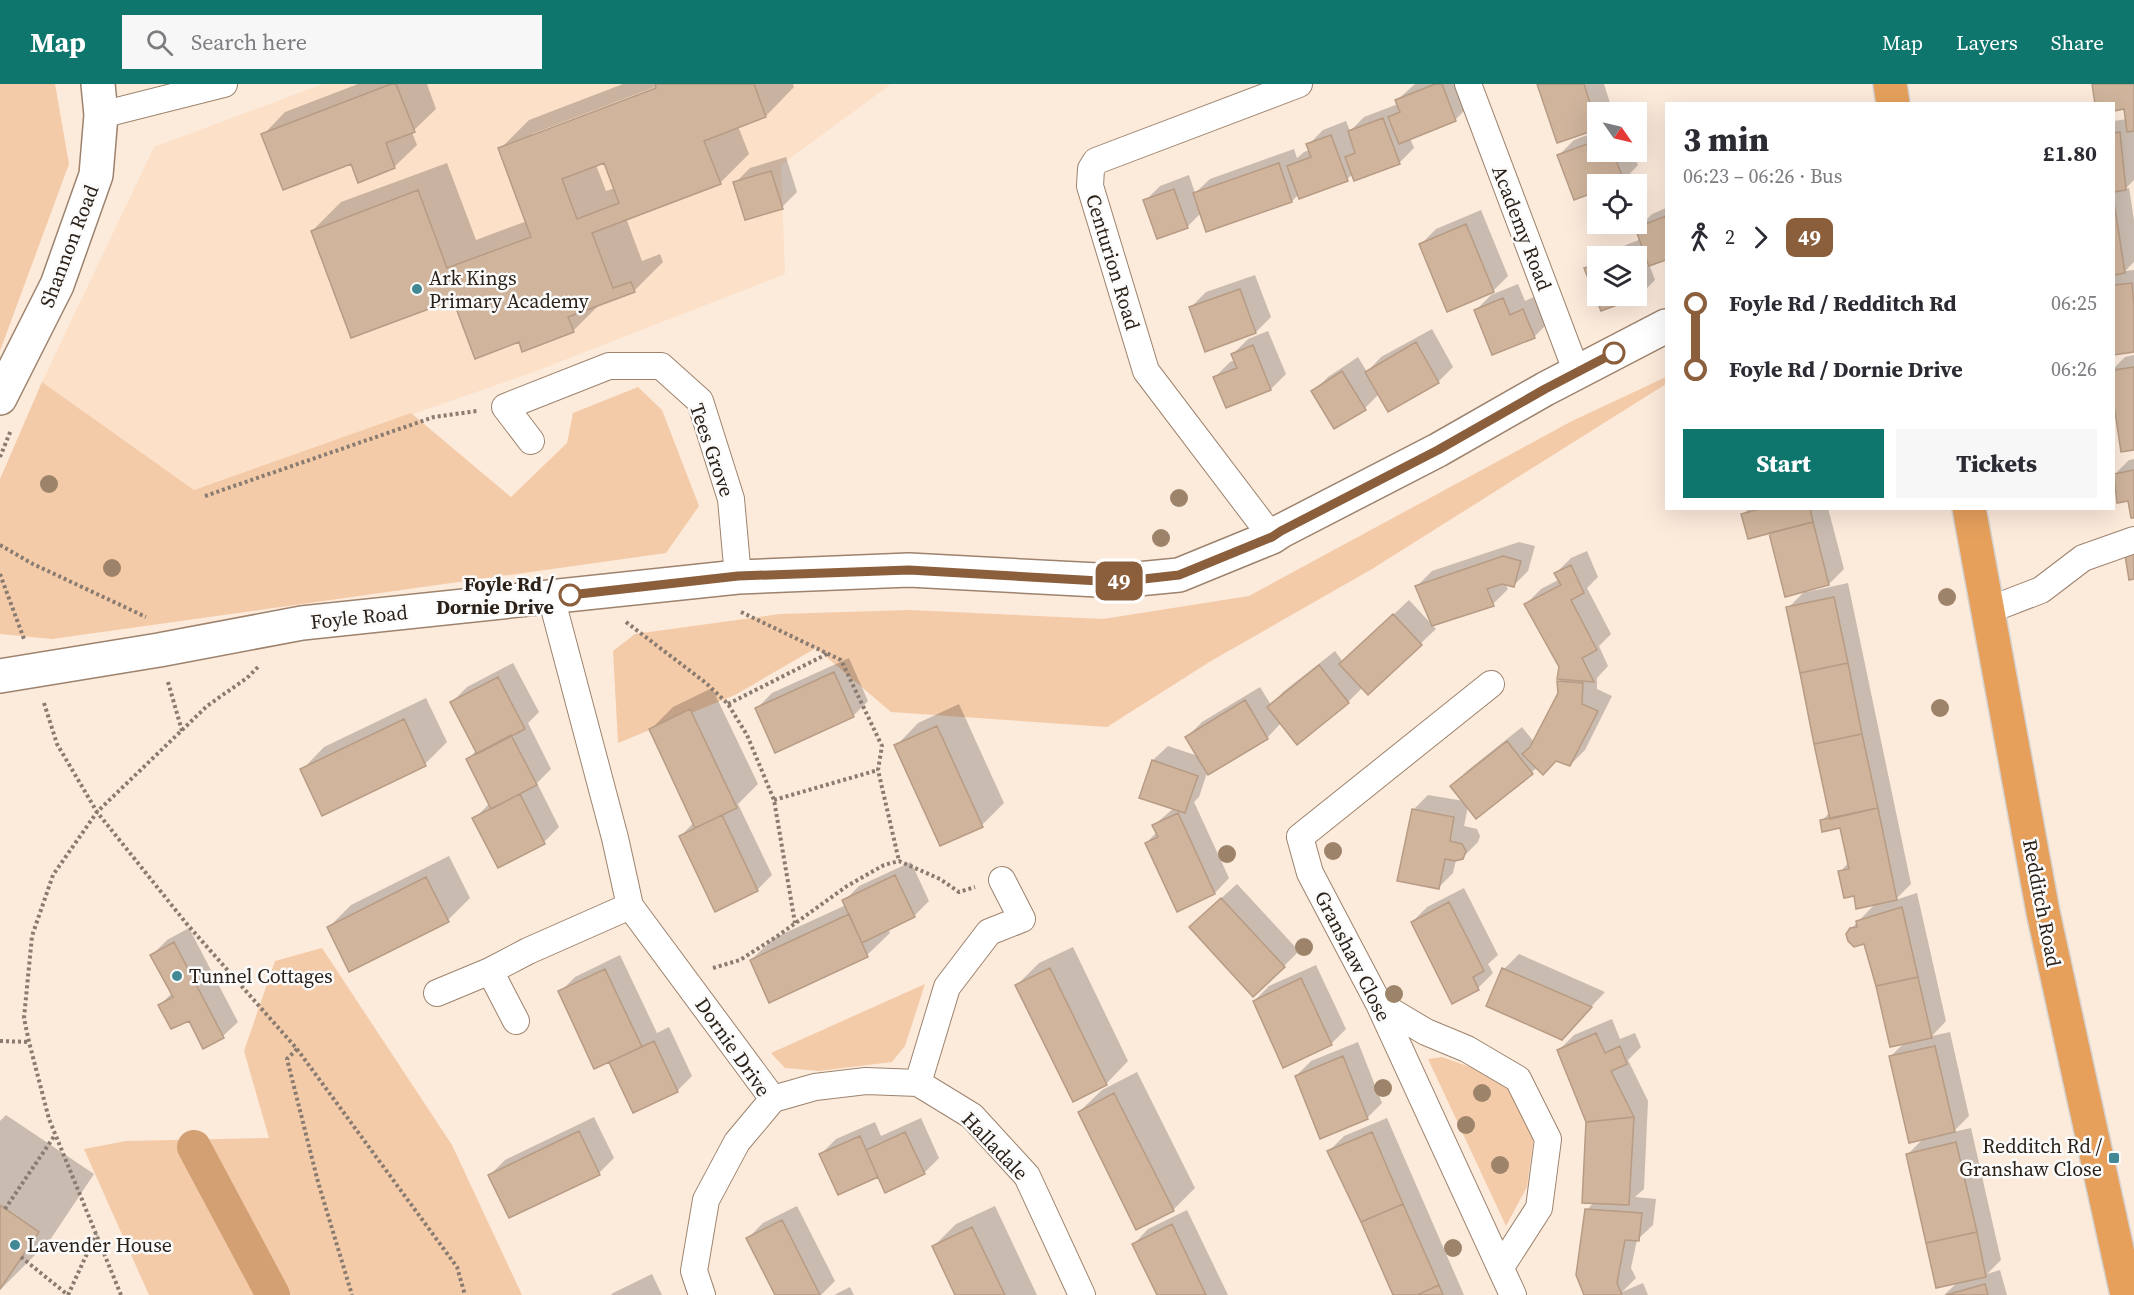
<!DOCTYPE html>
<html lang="en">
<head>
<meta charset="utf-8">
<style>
	:root { --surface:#fff; --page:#f7f7f7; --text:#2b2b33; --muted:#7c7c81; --accent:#0f766e }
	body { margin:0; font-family:"Source Serif 4",serif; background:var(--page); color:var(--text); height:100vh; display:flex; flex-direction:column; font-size:22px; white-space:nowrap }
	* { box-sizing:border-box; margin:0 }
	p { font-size:20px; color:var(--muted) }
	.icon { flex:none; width:33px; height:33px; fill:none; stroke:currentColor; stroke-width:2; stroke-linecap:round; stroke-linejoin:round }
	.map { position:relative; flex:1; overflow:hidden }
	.drawer { position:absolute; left:1665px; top:18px; width:450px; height:408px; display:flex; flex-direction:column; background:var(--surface); border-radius:0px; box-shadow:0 6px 24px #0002 }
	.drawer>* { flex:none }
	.badge { padding:0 12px; border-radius:9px; font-size:21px; line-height:39px }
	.needle { width:39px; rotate:124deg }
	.fabs { position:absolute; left:1587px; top:18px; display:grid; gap:12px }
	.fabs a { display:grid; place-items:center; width:60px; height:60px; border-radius:0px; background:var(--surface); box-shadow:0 6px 24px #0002; font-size:30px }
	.map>.badge { position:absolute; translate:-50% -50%; box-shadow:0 0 0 3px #fff }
	.legs { display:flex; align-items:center; gap:9px; height:66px; padding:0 18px; font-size:20px }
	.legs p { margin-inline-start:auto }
	.summary { display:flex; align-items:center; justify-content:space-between; height:102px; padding:0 18px }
	h1 { font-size:33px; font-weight:800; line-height:45px }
	.cta { display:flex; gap:12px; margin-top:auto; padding:12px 18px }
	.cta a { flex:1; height:69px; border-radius:0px; background:var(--accent); color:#fff; font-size:24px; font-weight:800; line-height:69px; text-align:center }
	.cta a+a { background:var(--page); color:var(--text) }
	ul { padding:0 18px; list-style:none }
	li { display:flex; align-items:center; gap:21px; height:66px; font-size:22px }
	li i { display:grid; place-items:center; width:9px; height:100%; margin:0 8px; background:currentColor }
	li i::after { content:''; width:15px; height:15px; margin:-8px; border:4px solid; border-radius:50%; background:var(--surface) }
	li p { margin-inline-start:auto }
	li:first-child i { background:linear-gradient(#0000 50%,currentColor 0) }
	li:last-child i { background:linear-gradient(currentColor 50%,#0000 0) }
	header { display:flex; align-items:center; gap:36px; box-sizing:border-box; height:84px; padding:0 30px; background:var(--accent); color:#fff }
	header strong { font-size:28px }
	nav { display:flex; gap:33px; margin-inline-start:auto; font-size:21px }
	.search { width:420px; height:54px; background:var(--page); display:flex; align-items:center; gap:15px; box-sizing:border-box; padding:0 21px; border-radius:0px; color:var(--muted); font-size:22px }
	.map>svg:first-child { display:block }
	.built { fill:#fce0c8 }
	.green { fill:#f4cba9 }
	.shadow { fill:#0003; fill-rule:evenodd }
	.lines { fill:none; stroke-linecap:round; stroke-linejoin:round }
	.canal { stroke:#d3a074; stroke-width:34 }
	.building { fill:#d0b49c; stroke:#b79b84; stroke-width:1.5; fill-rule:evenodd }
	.minor-casing { stroke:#9d836d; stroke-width:28 }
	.tertiary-casing { stroke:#9d836d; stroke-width:36 }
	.trunk-casing { stroke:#d5d3d1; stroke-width:36 }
	.path { stroke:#897b70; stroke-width:4; stroke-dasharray:3 3; stroke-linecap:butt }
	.minor { stroke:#fff; stroke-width:26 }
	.tertiary { stroke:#fff; stroke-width:33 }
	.trunk { stroke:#e6a05c; stroke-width:33 }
	.tree { fill:#9d8369 }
	.line-1-casing { stroke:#fff; stroke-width:14 }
	.line-1 { stroke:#8b5e3c; stroke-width:9 }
	.poi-dot { fill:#438895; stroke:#fbfbfb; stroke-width:2 }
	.stop-1-dot { fill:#fff; stroke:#8b5e3c; stroke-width:3 }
	.labels { text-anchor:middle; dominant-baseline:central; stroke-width:5; stroke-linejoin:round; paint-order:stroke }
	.street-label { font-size:20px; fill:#2b2118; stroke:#fbfbfb }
	.poi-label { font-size:20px; fill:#2b2118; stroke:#fbfbfb; text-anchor:start }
	.stop-label { font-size:20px; font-weight:bold; fill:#2b2118; stroke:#fbfbfb; text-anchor:end }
</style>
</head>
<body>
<header>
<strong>Map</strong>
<div class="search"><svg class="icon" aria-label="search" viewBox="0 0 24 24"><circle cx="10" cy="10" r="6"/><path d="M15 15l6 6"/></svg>Search here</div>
<nav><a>Map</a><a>Layers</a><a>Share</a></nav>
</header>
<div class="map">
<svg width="2134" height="1211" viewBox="0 0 2134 1211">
	<rect width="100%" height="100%" fill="#fceadb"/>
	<path class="built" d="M323 0H891L781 81 785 190 531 289 194 406 42 298 154 63Z"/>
	<path class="green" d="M0 0H55L69 80 0 267Z
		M1666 293V300L1372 485 1211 577 1107 643 891 628 816 564 735 611 618 659 613 567 635 550 780 530 910 526 1103 535 1249 512 1572 337Z
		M42 298 194 406 411 329 511 413 567 359 573 329 638 303 662 326 699 422 666 469 52 555 0 550V395Z
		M322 864 452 1061 522 1211H149L84 1065 126 1057 269 1054 244 967 275 877Z
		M925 900 905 962 892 978 819 987 785 984 771 969Z
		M1442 973 1473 984 1511 1006 1534 1051 1527 1103 1506 1142 1428 975Z"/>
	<path class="shadow" d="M358 0H427L436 25 412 48 417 61 394 83 352 78 263 51 285 28Z
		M623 0H663L532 50V53L664 3 663 0H793L794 3 766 32 738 42 749 70 720 99 626 134 642 177 660 170 663 178 634 207 600 220 573 247 519 256 454 214 312 147 341 118 447 79 476 156 527 137 500 65 529 36ZM605 77 615 104 606 107 596 81Z
		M1415 0H1462L1470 21 1455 36 1410 54 1414 64 1399 79 1353 90 1347 95 1299 110 1292 117 1201 129 1187 143 1145 117 1160 102 1189 91 1195 109 1210 95 1294 65 1297 74 1304 68 1310 66 1308 61 1323 46 1346 37 1350 47 1364 33 1398 20 1397 16Z
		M1538 0H1604L1613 28H1598V43L1558 57Z
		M2095 0H2134V96L2125 105 2129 104 2134 136V178L2125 187 2134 186V267L2114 269V37L2127 35 2125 24 2114 25V20Z
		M1598 47V68H1633L1638 81 1624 96 1612 100H1598L1559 71 1574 56Z
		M786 73 797 108 782 123 735 99 750 84Z
		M1666 124V174L1649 180 1655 196 1640 211 1601 225 1586 185 1598 174V212H1636V172H1599L1641 155 1637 145 1652 130Z
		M1481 126 1508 192 1493 207 1421 160 1436 145Z
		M1255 191 1271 233 1256 248 1191 223 1206 208Z
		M1518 200 1525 217 1538 211 1549 238 1534 253 1476 226 1491 211Z
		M1432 245 1453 283 1438 298 1388 326 1379 310 1365 324 1335 343 1313 308 1328 293 1358 273 1367 288 1381 273Z
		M1268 247 1286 290 1271 305 1227 322 1215 293 1230 278 1235 276 1233 270 1248 255Z
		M2134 271V364L2123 366 2114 312V284L2125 273Z
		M2134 375V432L2129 415 2114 391 2129 376Z
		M1749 424H1828L1844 485 1829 500 1807 505V508L1848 499 1911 800 1895 816 1917 809 1946 937 1932 952 1950 948 1969 1032 1953 1048 1971 1044 2001 1176 1987 1190 2000 1186 2007 1211H1944L1958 1198 1908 1070 1924 1054 1890 973 1904 959 1865 858 1851 845 1876 819 1855 810 1840 788 1849 778 1841 742 1822 737 1830 728 1788 524 1806 506 1770 447 1743 431Z
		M1519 458 1535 462 1528 487 1513 502 1505 500 1508 505 1493 520 1417 502 1432 487Z
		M1587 467 1598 493 1587 504 1611 550 1599 562 1608 582 1597 594V605L1612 612 1585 666 1570 681 1556 675 1538 683 1476 733 1468 722 1464 742 1477 745 1480 752 1478 758 1463 773 1456 776 1453 789 1438 804 1413 726 1428 711 1464 717 1452 702 1467 687 1522 643 1534 658 1559 609 1558 598 1562 594 1560 582 1526 520 1541 505 1560 495 1556 489 1571 474Z
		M1409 516 1436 545 1368 609 1363 603 1348 618 1297 659 1281 639 1267 654 1207 689 1199 713 1194 718 1229 794 1215 809 1146 759 1157 748 1154 741 1174 724 1153 676 1168 662 1198 672 1187 653 1202 638 1260 603 1271 621 1283 608 1335 567 1343 578Z
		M849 574 868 617 853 632 757 624 772 609Z
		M513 579 539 628 528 639 551 685 537 699 559 743 544 758 499 782 474 735 490 719 467 676 477 666 452 618 467 603Z
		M712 604 758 700 738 720 772 791 757 806 681 752 694 738 651 645 673 623Z
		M426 614 447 658 425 680 302 686 324 663Z
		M959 620 1004 719 982 741 896 662 918 639Z
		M449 772 470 814 448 836 329 843 351 821Z
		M911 778 929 817 914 832 888 845 890 849 867 871 770 917 751 876 774 854 846 821 844 817 859 802Z
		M1237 800 1299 867 1284 882 1206 828Z
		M1464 804 1498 871 1488 880 1493 889 1478 904 1412 838 1427 823Z
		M189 844 238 938 223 952 204 963 189 935 160 921 172 909 152 871 167 856Z
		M1073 863 1128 977 1106 1000 1017 901 1039 879Z
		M1519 870 1605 908 1576 939 1504 885Z
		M620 871 657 949 669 943 692 992 677 1007 610 975 560 908 575 893Z
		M1316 881 1346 945 1331 960 1254 917 1269 902Z
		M1612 935 1620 955 1635 949 1641 963 1628 976 1648 1017 1644 1105 1635 1113 1656 1115 1653 1141 1637 1156 1631 1184 1636 1194 1622 1208 1643 1199 1648 1211H1585L1587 1126 1594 1118 1588 1038 1559 966 1574 951Z
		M1358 958 1382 1019 1367 1034 1296 992 1311 977Z
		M1137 988 1195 1104 1173 1126 1079 1028 1102 1006Z
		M6 1031 94 1090 50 1156 0 1206V1037Z
		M594 1033 614 1074 599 1089 490 1091 505 1076Z
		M921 1034 939 1074 924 1089 821 1070 836 1055 875 1038 881 1052Z
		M1387 1034 1464 1211H1395L1329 1067 1344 1052Z
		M797 1122 835 1197 821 1211H776L748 1154 763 1139Z
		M995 1122 1037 1211H957L933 1163 956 1140Z
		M1187 1126 1228 1211H1158L1134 1160 1148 1145Z
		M652 1190 662 1211H611L613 1209Z
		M850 1203 854 1211H834Z"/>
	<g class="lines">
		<path class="canal" d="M194 1063 273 1211"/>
	</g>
	<path class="building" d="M391 0H396L415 48 386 59 395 84 358 99 351 80 283 106 261 50Z
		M655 0H754L766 33 704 57 721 100 592 149 613 204 631 198 635 208 568 233 574 248 522 268 519 258 475 275 453 216 351 254 311 147 418 106 447 184 531 153 498 64 656 4ZM604 79 619 119 577 135 562 95Z
		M1435 0H1442L1456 37 1399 60 1388 33 1400 28 1395 16Z
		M1537 0H1584L1598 45 1557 59Z
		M2092 0H2134V47L2127 48 2124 25 2114 27V20H2095Z
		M1383 34 1400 80 1354 97 1345 73 1355 69 1348 47Z
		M2120 48 2126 106 2114 108V49Z
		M1331 51 1348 97 1299 115 1287 82 1311 73 1306 60Z
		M1598 56V68H1613L1624 97 1616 100H1598V107L1574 116 1557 71Z
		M1279 79 1292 118 1206 148 1193 109Z
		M771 87 783 125 745 136 733 98Z
		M1174 105 1188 144 1157 155 1143 116Z
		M2114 118 2125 189 2114 191Z
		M1666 132V176L1649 182 1635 144Z
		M1466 140 1494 208 1447 228 1419 160Z
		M1598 180V212H1636V200L1641 212 1601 227 1584 184Z
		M2132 199 2134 221V268L2114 271V201Z
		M1240 205 1256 249 1205 268 1189 223Z
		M1503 214 1510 231 1523 225 1535 254 1492 271 1474 226Z
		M1416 258 1439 299 1388 328 1365 288Z
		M1253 261 1271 306 1226 324 1213 293 1237 284 1231 270Z
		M2134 283V366L2121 368 2114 321V286Z
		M1342 287 1366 326 1334 345 1311 307Z
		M2134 386V434H2131L2128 417 2117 419 2114 390Z
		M1810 424 1813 438 1748 455 1741 430 1763 424Z
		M1813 438 1829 501 1785 513 1769 449Z
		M2134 470V495L2129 496 2125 471Z
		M1503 472 1521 477 1514 503 1502 500 1487 505 1494 522 1432 542 1415 502Z
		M1571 481 1584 509 1571 516 1597 566 1582 574 1594 598 1557 595 1559 583 1524 520 1561 501 1554 489Z
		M1834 513 1848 579 1800 589 1786 523Z
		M1393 530 1422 561 1368 611 1339 580Z
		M1848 579 1862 650 1814 660 1800 589Z
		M1319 581 1349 619 1297 661 1267 623Z
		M834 588 854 633 775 669 755 624Z
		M498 593 525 645 477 670 450 618Z
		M1557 597 1583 599 1582 620 1598 627 1570 682 1556 677 1543 691 1522 670 1530 663 1558 609Z
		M1245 616 1268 655 1208 691 1185 653Z
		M690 625 737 724 695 744 649 645Z
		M404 635 426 682 322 732 300 685Z
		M937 642 983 743 940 762 894 661Z
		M1862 650 1878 724 1830 735 1814 660Z
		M511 651 537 701 491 725 466 675Z
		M1507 657 1533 690 1476 735 1450 702Z
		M1152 676 1198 692 1185 729 1139 714Z
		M520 710 545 760 498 784 472 734Z
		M1878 724 1897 816 1856 825 1854 812 1844 814 1838 787 1849 785 1840 744 1822 748 1820 736Z
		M1412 725 1454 733 1450 757 1462 760 1466 767 1463 775 1455 777 1445 775 1439 805 1397 797Z
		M1178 729 1215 810 1177 828 1145 759 1158 753 1152 741Z
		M722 731 758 807 715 828 679 752Z
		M895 791 915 833 862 859 842 816Z
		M426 793 449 838 349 888 327 843Z
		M1221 814 1285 883 1253 913 1189 843Z
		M1449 818 1484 887 1473 893 1479 906 1452 920 1411 838Z
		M1902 823 1918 893 1876 902 1864 860 1854 863 1848 857 1846 850 1850 844 1857 843 1856 837Z
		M849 830 868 873 769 919 750 876Z
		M174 858 224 954 203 965 189 937 171 945 158 921 173 913 150 871Z
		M1050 884 1107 1001 1073 1018 1015 901Z
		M1502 884 1592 923 1562 956 1486 922Z
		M605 885 642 963 594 985 558 907Z
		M1918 893 1932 954 1890 963 1876 902Z
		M1301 894 1332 961 1283 984 1253 917Z
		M1596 949 1605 969 1620 962 1627 980 1611 987 1634 1033 1586 1038 1557 966Z
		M654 957 678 1008 633 1029 609 978Z
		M1935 962 1955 1048 1909 1059 1889 972Z
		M1343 972 1368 1035 1320 1055 1295 992Z
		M1114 1009 1174 1127 1136 1146 1078 1028Z
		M1634 1033 1629 1121 1582 1119 1586 1038Z
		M579 1047 600 1091 509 1134 488 1091Z
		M905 1048 925 1090 885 1109 866 1066Z
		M1372 1048 1403 1120 1361 1138 1327 1067Z
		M860 1052 878 1093 838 1111 819 1070Z
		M1956 1058 1977 1148 1926 1159 1906 1070Z
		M1403 1120 1439 1201 1417 1211H1393L1361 1138Z
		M0 1121 39 1148 0 1205Z
		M1585 1125 1642 1129 1639 1157 1625 1156 1617 1199 1622 1211H1584L1576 1191Z
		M782 1136 820 1211H775L746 1154Z
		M1172 1140 1206 1211H1157L1132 1160Z
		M972 1143 1005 1211H955L932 1162Z
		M1977 1148 1986 1193 1936 1204 1926 1159Z
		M1985 1200 1988 1211H1946Z
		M1439 1201 1443 1211H1417Z"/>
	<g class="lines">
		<g class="minor-casing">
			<path id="minor" d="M1468 0 1577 289
				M101 31 224 0
				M531 357 505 323 609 282H661L700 317 731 415 738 493
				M1272 453 1146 287 1090 102 1091 85 1096 77 1299 0
				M551 513 615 754 630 822 773 1015 737 1058 706 1116 694 1187 702 1211
				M1989 526 2041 506 2083 474 2134 456
				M1491 600 1300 753 1310 789 1379 920 1513 1211
				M437 909 490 887
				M1379 920 1426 948 1467 965 1518 995 1548 1055 1539 1124 1501 1183
				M516 937 490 887 528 867 630 822
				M918 999 947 903 989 848 1022 835 1002 796
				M773 1015 815 1003 866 997 918 999 972 1032 1027 1092 1082 1211"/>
		</g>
		<g class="tertiary-casing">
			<path id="tertiary" d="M0 314 57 201 96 91 101 31 98 0
				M0 592 159 566 302 539 738 493 909 486 1117 497 1179 491 1272 453 1281 447 1438 366 1545 305 1666 242"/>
		</g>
		<g class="trunk-casing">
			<path id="trunk" d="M1890 0 1893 20
				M1969 424 2043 828 2127 1211"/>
		</g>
		<path class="path" d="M0 373 11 346
			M205 412 434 333 477 327
			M0 461 33 480 146 533
			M0 490 24 555
			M741 528 841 576 882 662 878 686 899 777
			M626 538 706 599 728 620 747 651 774 716 795 839
			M168 598 182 647
			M44 619 57 660 97 728 186 839 297 965 457 1183 465 1211
			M728 620 827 570
			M774 716 878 686
			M713 884 740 876 776 853 847 802 884 781 899 777 940 795 959 808 975 803
			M0 957 29 958
			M297 965 287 975 318 1098 352 1211
			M5 1125 55 1051
			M21 1173 68 1211
			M68 1211 96 1150
			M121 1211 49 1035 29 958 24 934 32 852 53 791 97 728 207 622 247 594 259 582"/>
		<use href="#minor" class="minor"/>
		<use href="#tertiary" class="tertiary"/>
		<use href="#trunk" class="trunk"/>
	</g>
	<g class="tree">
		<circle cx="49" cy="400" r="9"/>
		<circle cx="1179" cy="414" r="9"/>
		<circle cx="1161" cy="454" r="9"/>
		<circle cx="112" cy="484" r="9"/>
		<circle cx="1947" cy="513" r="9"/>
		<circle cx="1940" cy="624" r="9"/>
		<circle cx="1333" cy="767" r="9"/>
		<circle cx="1227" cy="770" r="9"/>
		<circle cx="1304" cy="863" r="9"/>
		<circle cx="1394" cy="910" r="9"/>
		<circle cx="1383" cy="1004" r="9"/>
		<circle cx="1482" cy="1009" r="9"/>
		<circle cx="1466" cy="1041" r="9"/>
		<circle cx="1500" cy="1081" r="9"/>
		<circle cx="1453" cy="1164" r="9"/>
	</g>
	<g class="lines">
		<g class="line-1-casing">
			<path id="line-1" d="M570 511 738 492 909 486 1117 498 1179 491 1272 453 1281 447 1438 366 1545 305 1614 269"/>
		</g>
		<use href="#line-1" class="line-1"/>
	</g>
	<g class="poi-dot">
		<circle cx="417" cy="205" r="6"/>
		<circle cx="177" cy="892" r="6"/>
		<rect x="2108" y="1068" width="12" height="12" rx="3"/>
		<circle cx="15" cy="1161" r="6"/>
	</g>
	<g class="stop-1-dot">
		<circle cx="1614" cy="269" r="10"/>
		<circle cx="570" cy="511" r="10"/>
	</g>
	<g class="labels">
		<g class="street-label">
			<text transform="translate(1522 144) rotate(69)">Academy Road</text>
			<text transform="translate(69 162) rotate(-69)">Shannon Road</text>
			<text transform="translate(1113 178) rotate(73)">Centurion Road</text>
			<text transform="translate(712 366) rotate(71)">Tees Grove</text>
			<text transform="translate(359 533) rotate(-6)">Foyle Road</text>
			<text transform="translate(2042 819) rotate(79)">Redditch Road</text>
			<text transform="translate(1353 872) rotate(63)">Granshaw Close</text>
			<text transform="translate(733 963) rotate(55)">Dornie Drive</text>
			<text transform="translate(995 1062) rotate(46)">Halladale</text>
		</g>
		<g class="poi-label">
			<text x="429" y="194">Ark Kings<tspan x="429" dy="23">Primary Academy</tspan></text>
			<text x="189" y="892">Tunnel Cottages</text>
			<text x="2102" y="1062" text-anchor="end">Redditch Rd /<tspan x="2102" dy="23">Granshaw Close</tspan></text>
			<text x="27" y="1161">Lavender House</text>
		</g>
		<g class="stop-label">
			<text x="554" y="500">Foyle Rd /<tspan x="554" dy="23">Dornie Drive</tspan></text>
		</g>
	</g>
</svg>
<div class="fabs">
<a><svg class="needle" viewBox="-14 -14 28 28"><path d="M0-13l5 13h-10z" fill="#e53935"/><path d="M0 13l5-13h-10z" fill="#7c7c81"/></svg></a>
<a><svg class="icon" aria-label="locate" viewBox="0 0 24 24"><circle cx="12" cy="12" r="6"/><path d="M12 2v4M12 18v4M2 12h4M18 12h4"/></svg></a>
<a><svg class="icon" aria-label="layers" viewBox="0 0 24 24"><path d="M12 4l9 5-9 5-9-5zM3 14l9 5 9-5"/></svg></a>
</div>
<b class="badge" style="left:1119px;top:497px;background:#8b5e3c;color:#fff">49</b>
<section class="drawer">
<div class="summary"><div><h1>3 min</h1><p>06:23 – 06:26 · Bus</p></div><b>£1.80</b></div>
<div class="legs"><svg class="icon" aria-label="walk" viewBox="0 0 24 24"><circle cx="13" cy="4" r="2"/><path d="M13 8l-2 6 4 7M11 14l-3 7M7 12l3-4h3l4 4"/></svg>2<svg class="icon" aria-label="forward" viewBox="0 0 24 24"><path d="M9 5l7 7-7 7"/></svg><b class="badge" style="background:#8b5e3c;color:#fff">49</b></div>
<ul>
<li><i style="color:#8b5e3c"></i><b>Foyle Rd / Redditch Rd</b><p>06:25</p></li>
<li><i style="color:#8b5e3c"></i><b>Foyle Rd / Dornie Drive</b><p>06:26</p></li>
</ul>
<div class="cta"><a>Start</a><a>Tickets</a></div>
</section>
</div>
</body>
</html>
